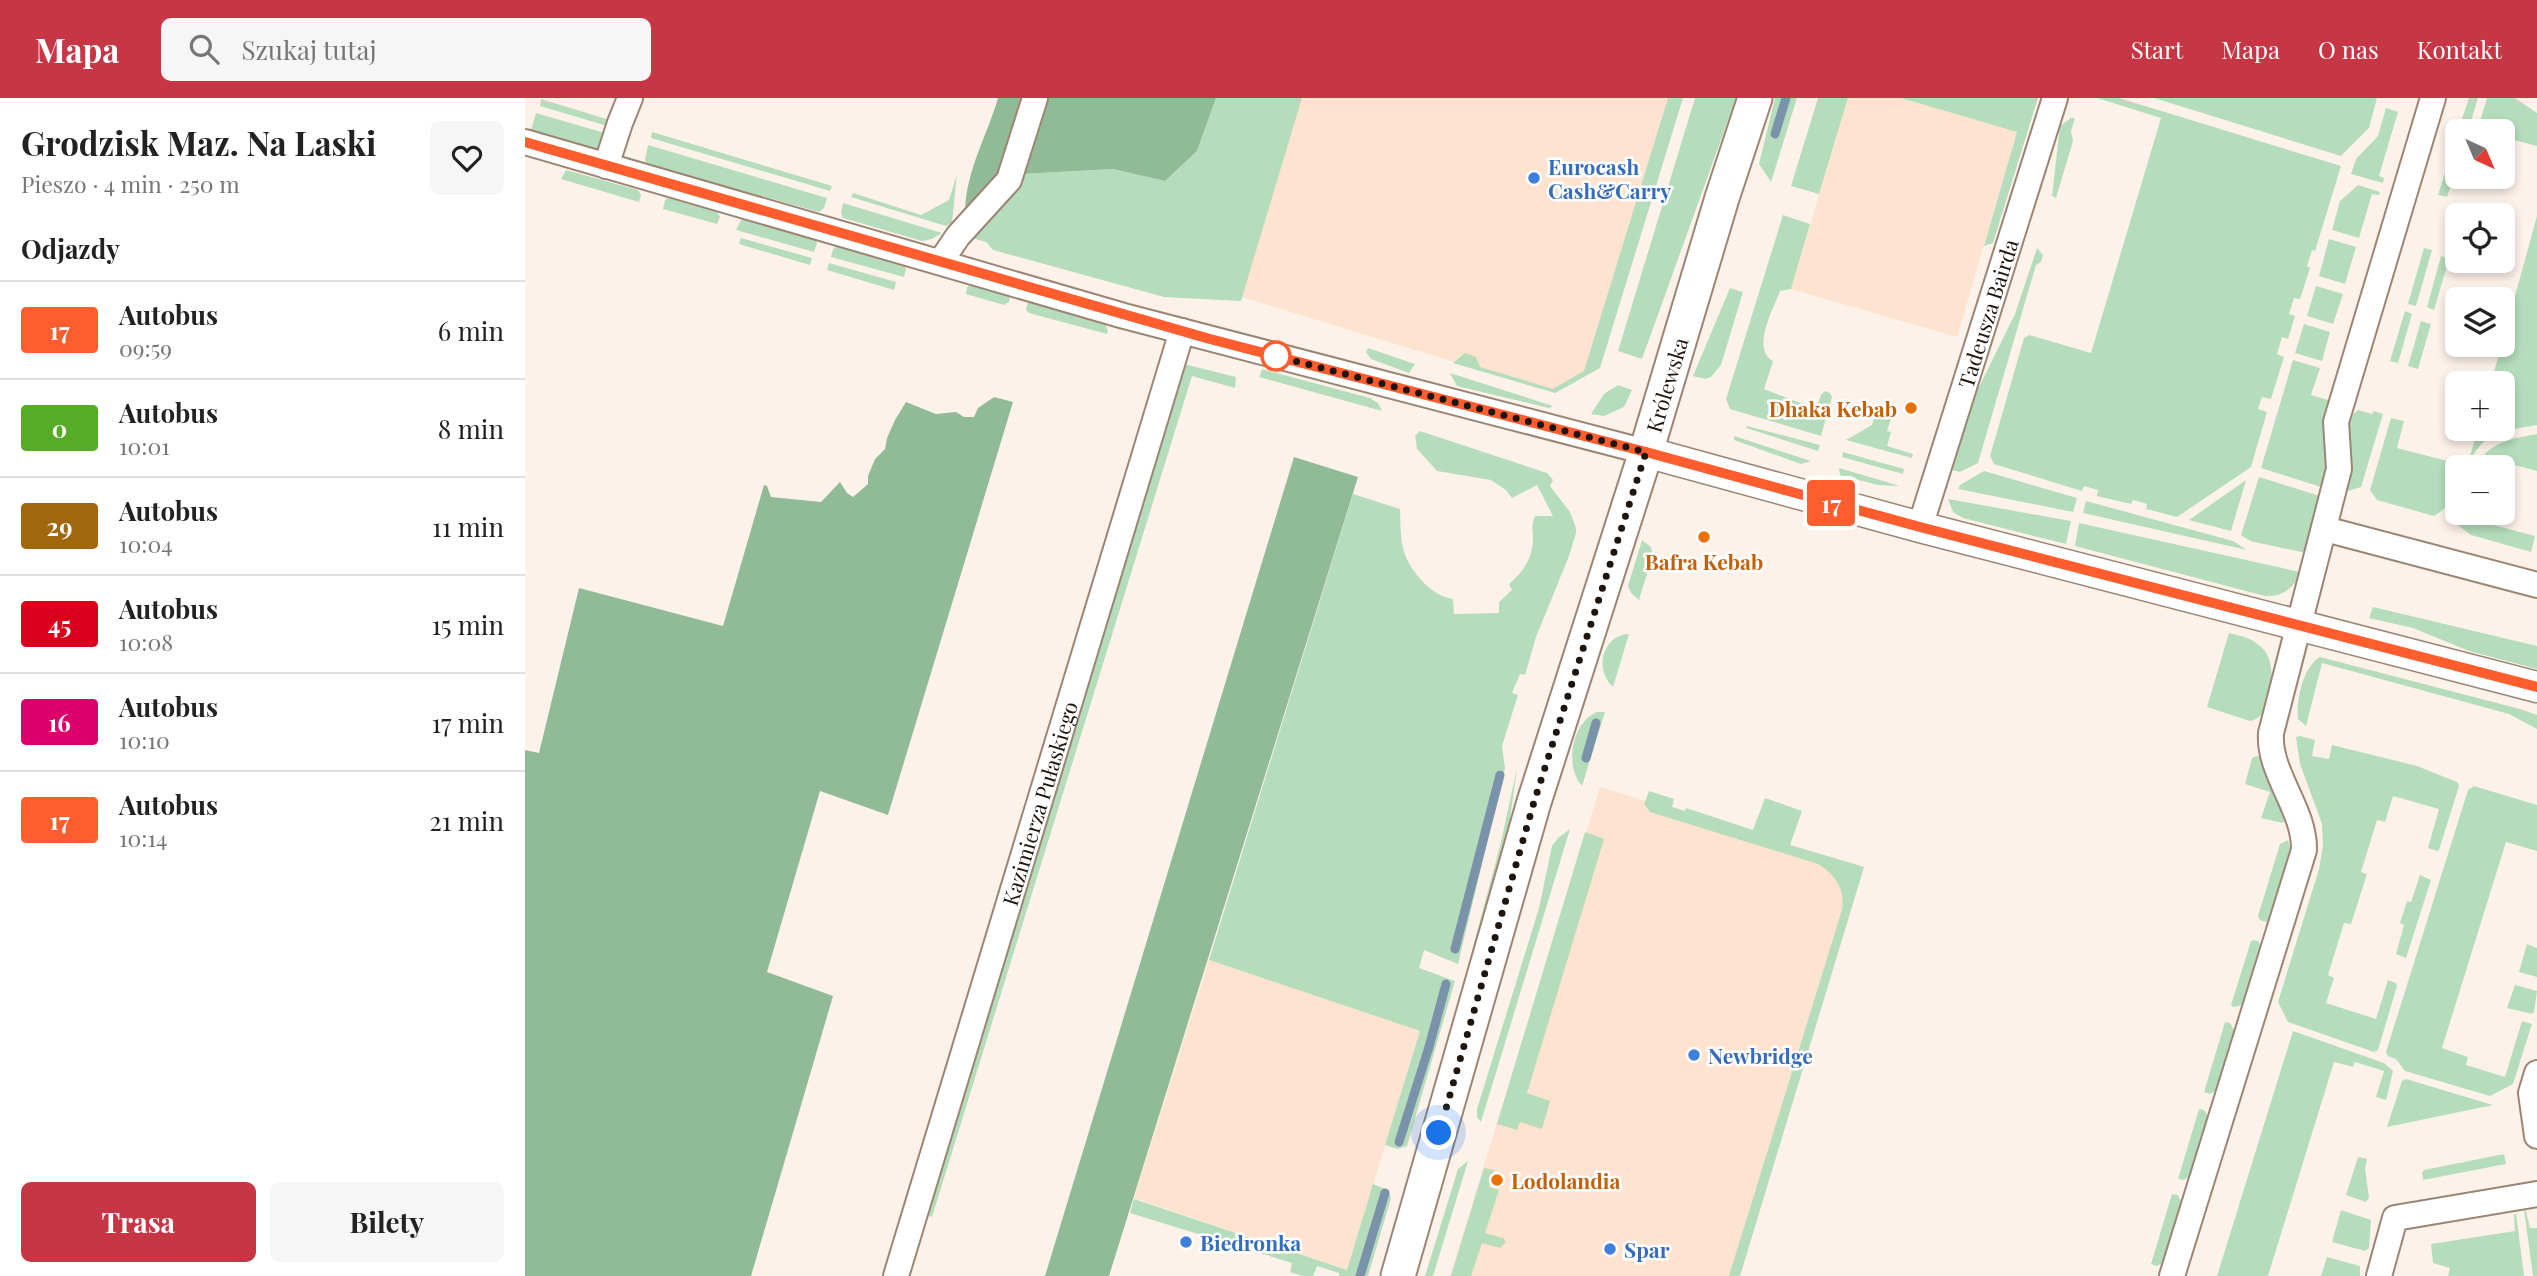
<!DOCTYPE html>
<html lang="pl">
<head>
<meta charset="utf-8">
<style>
	:root { --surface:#fff; --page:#f6f6f6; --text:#222; --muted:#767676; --line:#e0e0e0; --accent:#c73645 }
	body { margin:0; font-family:"Playfair Display",serif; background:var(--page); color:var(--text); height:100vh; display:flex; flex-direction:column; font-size:26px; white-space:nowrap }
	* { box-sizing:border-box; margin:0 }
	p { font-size:23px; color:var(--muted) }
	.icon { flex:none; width:38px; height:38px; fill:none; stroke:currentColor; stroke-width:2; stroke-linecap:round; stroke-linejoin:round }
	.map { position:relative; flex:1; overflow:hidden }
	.side { display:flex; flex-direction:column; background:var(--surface); width:525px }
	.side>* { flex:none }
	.badge { padding:0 14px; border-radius:5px; font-size:24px; line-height:46px }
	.needle { width:46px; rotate:136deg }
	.buttons { position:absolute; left:1920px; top:21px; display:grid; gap:14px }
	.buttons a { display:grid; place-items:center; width:70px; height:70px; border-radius:10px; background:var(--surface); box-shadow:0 4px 10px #0003; font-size:35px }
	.you { position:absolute; width:35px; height:35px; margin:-18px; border:5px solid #fff; border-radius:50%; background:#1a73e8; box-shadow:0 0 0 10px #1a73e833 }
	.map>.badge { position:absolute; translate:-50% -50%; box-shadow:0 0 0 4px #fff }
	h2 { padding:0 21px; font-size:26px; line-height:63px }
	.round { display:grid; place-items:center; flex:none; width:74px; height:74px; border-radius:10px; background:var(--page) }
	.headline { display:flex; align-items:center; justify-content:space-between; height:119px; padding:0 21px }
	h1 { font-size:33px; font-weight:700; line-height:52px }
	.action { display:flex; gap:14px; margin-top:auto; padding:14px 21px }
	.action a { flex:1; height:80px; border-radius:10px; background:var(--accent); color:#fff; font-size:28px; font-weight:700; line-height:80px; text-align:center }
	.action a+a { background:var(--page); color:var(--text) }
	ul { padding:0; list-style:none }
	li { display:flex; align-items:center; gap:21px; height:98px; padding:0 21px; border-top:2px solid var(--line) }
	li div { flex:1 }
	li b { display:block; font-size:26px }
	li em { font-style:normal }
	li .badge { min-width:77px; font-weight:700; text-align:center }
	header { display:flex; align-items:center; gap:42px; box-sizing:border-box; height:98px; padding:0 35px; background:var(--accent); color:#fff }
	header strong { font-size:33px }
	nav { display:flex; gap:38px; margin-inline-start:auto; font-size:24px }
	.search { width:490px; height:63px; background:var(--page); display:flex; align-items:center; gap:18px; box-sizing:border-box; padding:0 24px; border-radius:10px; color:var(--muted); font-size:26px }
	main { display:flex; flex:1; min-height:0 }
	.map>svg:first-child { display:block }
	.built { fill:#fee3d0 }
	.green { fill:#b5ddbb }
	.forest { fill:#91bb97 }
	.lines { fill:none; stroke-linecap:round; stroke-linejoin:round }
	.stream { stroke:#7a92aa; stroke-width:9 }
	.minor-casing { stroke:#9d8574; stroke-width:28 }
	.tertiary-casing { stroke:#9d8574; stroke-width:33 }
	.secondary-casing { stroke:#9d8574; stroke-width:37 }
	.minor { stroke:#fff; stroke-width:24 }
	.tertiary { stroke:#fff; stroke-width:30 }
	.secondary { stroke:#fff; stroke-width:33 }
	.line-casing { stroke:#fff; stroke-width:16 }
	.line { stroke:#ff5d2d; stroke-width:10 }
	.walk { stroke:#1e150e; stroke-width:7; stroke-dasharray:0 12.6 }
	.shop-dot { fill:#3f7fe0; stroke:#fff; stroke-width:2.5 }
	.stop-dot { fill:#fff; stroke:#ff5d2d; stroke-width:3.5 }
	.food-dot { fill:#e8710a; stroke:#fff; stroke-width:2.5 }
	.labels { text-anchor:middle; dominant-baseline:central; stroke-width:5; stroke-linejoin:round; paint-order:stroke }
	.shop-label { font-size:21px; font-weight:bold; fill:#366cbe; stroke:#fff; text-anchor:start }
	.street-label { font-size:21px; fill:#1e150e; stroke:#fff }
	.food-label { font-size:21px; font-weight:bold; fill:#c56008; stroke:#fff; text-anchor:end }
</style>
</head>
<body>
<header>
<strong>Mapa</strong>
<div class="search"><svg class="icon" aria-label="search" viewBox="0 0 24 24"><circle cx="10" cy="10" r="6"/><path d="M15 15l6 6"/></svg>Szukaj tutaj</div>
<nav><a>Start</a><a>Mapa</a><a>O nas</a><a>Kontakt</a></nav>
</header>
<main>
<section class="side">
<div class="headline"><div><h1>Grodzisk Maz. Na Laski</h1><p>Pieszo · 4 min · 250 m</p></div><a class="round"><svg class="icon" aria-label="heart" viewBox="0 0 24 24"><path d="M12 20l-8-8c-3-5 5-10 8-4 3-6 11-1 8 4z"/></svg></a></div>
<h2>Odjazdy</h2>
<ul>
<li><span class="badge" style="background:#ff5d2d;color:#fff">17</span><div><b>Autobus</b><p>09:59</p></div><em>6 min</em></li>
<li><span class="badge" style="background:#58ab27;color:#fff">0</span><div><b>Autobus</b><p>10:01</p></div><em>8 min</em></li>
<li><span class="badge" style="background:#a0670e;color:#fff">29</span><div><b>Autobus</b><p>10:04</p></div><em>11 min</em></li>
<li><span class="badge" style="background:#db011c;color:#fff">45</span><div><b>Autobus</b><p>10:08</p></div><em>15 min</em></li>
<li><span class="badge" style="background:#dc006a;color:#fff">16</span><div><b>Autobus</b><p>10:10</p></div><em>17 min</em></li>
<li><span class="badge" style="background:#ff5d2d;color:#fff">17</span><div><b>Autobus</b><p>10:14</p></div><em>21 min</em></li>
</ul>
<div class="action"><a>Trasa</a><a>Bilety</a></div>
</section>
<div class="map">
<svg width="2012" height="1178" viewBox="0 0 2012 1178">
	<rect width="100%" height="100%" fill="#fdf2ea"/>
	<path class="built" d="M777 0H1155L1073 271 1030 295 717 199Z
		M1323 0H1376L1492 34 1432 239 1266 191Z
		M1075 689 1339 769 1215 1178H925Z
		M684 862 895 933 822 1172 609 1100Z"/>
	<path class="green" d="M691 0H777L716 203 639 199 468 152 461 144 447 140 497 76 588 71 640 83 672 53Z
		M1143 0H1158L1075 270 1030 295 928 265 940 255 951 259 955 269 1028 291 1059 273Z
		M1170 0H1211L1117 261 1093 253Z
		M1250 0H1272L1246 84 1234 66Z
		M1293 0H1323L1294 96 1266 88Z
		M1376 0H1513L1468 145 1459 148 1492 34Z
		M1572 0H1594L1816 68 1790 153 1787 152 1782 168 1785 170 1775 201 1769 200 1764 216 1770 218 1763 241 1757 239 1752 256 1759 259 1746 301 1737 299 1733 311 1742 314 1726 369 1652 419 1621 411 1622 406 1608 402 1606 406 1572 398 1573 392 1559 388 1557 393 1469 366 1465 358 1499 240 1504 237 1566 255 1636 20Z
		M1629 0H1852L1844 30 1816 58Z
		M1944 0H1953L1943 33H1933Z
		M1962 0H1990L2012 15V48L1978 39V33H1952Z
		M16 1 88 23 86 29 15 8Z
		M1861 10 1873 14 1854 78 1859 80 1858 85 1826 76 1831 61 1853 38Z
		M11 15 83 36 74 53 6 32Z
		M1546 20H1550L1546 33 1548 43 1531 100 1527 98 1535 28Z
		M127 34 307 88 305 93 126 40Z
		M123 47 302 100 299 110 294 114 122 66 120 62Z
		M1928 50 1932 51V69L1922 99 1913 97Z
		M41 72 113 92 116 97 114 104 36 81Z
		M432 76 427 125 421 128 326 99 328 95 396 117 424 102Z
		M1833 87 1855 94 1854 97 1847 96 1834 140 1807 132 1815 103Z
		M143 100 192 114 195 119 192 126 138 111 140 102Z
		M318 105 417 135 407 141 397 143 318 120 316 115Z
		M1258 117 1285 126 1266 191 1255 193C1248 212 1226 251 1248 263L1239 291 1291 311 1296 297 1300 293 1305 295 1307 299 1296 338 1205 311 1201 301Z
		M2012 118V327C1980 333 1955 334 1943 369H1932C1932 394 1931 404 1909 418L1852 402 1845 392 1866 320 1879 323 1872 350 1942 368 1953 331H1978V285H1966Z
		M217 120 290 140 292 145 289 154 211 132Z
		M216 140 287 160 285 167 214 146Z
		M1804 141 1831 149 1820 186 1794 178Z
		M312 148 379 167 381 171 379 179 306 159 308 151Z
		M1512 150 1518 157 1516 164 1511 167 1453 365 1435 374 1427 372 1452 293 1490 216Z
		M1899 150 1907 152 1891 208 1883 206Z
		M1916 158 1924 161 1909 212 1902 209Z
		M304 165 371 184 369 192 302 172Z
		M446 186 485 198 484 204 479 207 441 196 442 189Z
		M1791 188 1818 196 1808 226 1782 218Z
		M1205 190 1218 194 1196 267 1186 279 1180 281 1168 278Z
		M503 204 580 227 583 232 582 236 504 215 501 212Z
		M1880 213 1887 216 1873 265 1865 263Z
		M1896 223 1906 226 1893 271 1883 268Z
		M1779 226 1805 234 1797 263 1770 255Z
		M843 250 890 266 884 275 846 261 841 254Z
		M1768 262 1795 270 1786 297 1803 302 1805 306 1801 366 1796 389 1736 370Z
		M659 266 711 279 710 290 667 278 407 1119 402 1117Z
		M737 271 845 300 853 305 857 313 734 279Z
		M925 275 1028 308 1024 310 932 288Z
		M1093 287 1107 292 1099 309 1079 318 1066 316 1079 296Z
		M1359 303 1371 306 1362 333 1366 334 1362 348 1388 356 1387 360 1321 342 1347 327 1350 317 1354 318Z
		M1833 312 1847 316 1849 313 1858 316 1836 389 1820 394C1822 383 1825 372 1826 360 1828 346 1818 321 1833 312Z
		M1222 328 1295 347 1293 353 1221 330Z
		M895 333 1022 375 1028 382 1025 388 1045 414 1051 430V435L1044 458 1011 539 1000 577 995 576 987 595 993 597 977 648 980 670 933 866 899 852 894 870 930 883 882 1048 873 1051 860 1047 895 933 684 862 828 396 875 411C876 445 875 460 900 486 909 494 916 499 928 501L929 516 974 515V504L987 492 984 486C998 475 1008 459 1008 441 1008 432 1006 427 1010 418H1028L1012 387 987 400 981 392 966 382 912 373 892 351 890 338Z
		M2012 336V373L1971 362 1969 369H1950C1964 344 1985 341 2012 336Z
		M1209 338 1286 363 1276 366 1209 342Z
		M1318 354 1379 371 1378 376 1317 359Z
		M1314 370 1375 388 1353 387 1315 377Z
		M1459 373 1552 400 1548 414 1433 391 1435 387Z
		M1734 379 1795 398 1781 455 1725 443 1716 437Z
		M1721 382 1706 433 1664 422Z
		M1423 401 1546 423 1541 446 1438 420 1428 414Z
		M1561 403 1708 443 1722 452 1558 415Z
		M1932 410V415H1955L1953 423 2010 438 2006 454 1946 437 1927 423Z
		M1554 425 1775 474C1770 490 1757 499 1740 498L1550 448Z
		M1117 442 1126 449 1128 456 1114 502 1106 495 1103 488Z
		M1848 509 2012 548V571L1944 553 1888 530 1844 520Z
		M1704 535C1717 538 1730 541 1739 552 1753 568 1748 620 1725 623L1682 609Z
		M1104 536 1088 589C1069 572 1077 537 1104 536Z
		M1795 559 1995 611 2012 617V631L1984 616 1797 565 1781 628 1773 621C1771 603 1778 568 1795 559Z
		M1072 614H1080L1057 688C1039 668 1047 624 1072 614Z
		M1775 638 1790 642 1787 658 1804 661 1807 647 1892 668 1932 684 1934 688 1914 752 1912 753 1903 750 1914 711 1868 698 1860 724 1852 722 1836 774 1842 776 1826 826 1819 825 1803 877 1809 880 1801 905 1851 921 1863 882 1871 885 1872 888 1853 952 1849 954 1763 924 1753 904 1794 771 1798 747 1797 726 1775 666 1771 639Z
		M1732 658 1736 659 1761 722 1758 725 1736 720 1745 694 1720 686 1727 660Z
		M992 670 983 736 949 866 943 868 976 744Z
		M1949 688 2012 707V753L1981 744 1917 950 1943 959 1941 967 1980 979 1997 923 2007 926 1988 986 1965 998 1880 973 1871 961 1863 958 1861 954 1943 692Z
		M1124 693 1149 701 1147 709 1160 713 1161 710 1228 732 1240 700 1277 713 1265 747 1339 769 1215 1178H1204L1316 815C1322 793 1311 777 1293 766L1125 714 1119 706Z
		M1045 731 956 1024 952 1019V1011L1014 810 1027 748 1033 740Z
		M1060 734 1079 741 1002 995 1025 1003 1017 1031 995 1024 992 1032 972 1026Z
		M1763 742 1765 750 1746 820 1741 824 1735 822 1733 818 1755 746Z
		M1895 777 1906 782 1881 860 1871 856 1879 827 1875 825 1882 803 1886 804Z
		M1729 842 1733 843 1737 849 1721 906 1708 909 1706 907 1726 843Z
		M2002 846 2012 850V879L1994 874Z
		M1990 887 2012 893 2009 914 2007 916 1982 910Z
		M1700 924 1705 925 1710 934 1694 991 1685 996 1679 994Z
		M1768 933 1859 965 1868 973 1861 1002 1851 999 1859 973 1830 964 1828 969 1809 964 1743 1178H1692Z
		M1881 981 1968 1007 1862 1029 1877 983Z
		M1674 1011 1679 1012 1684 1020 1667 1077 1659 1082 1653 1081Z
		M1979 1056 1981 1066 1898 1082 1897 1075 1899 1072Z
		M1833 1059 1842 1061 1840 1070 1844 1100 1841 1104 1821 1097Z
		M943 1063 908 1178H900L933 1071Z
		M959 1070 969 1072 964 1089 974 1092 960 1135 978 1140 981 1144 975 1150 957 1145 946 1178H926Z
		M848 1086 863 1092 866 1100 843 1178H814V1175L792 1168 788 1178H778L765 1174 767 1165 605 1115 609 1101 822 1172Z
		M1647 1096 1653 1097 1658 1107 1641 1163 1632 1168 1626 1166Z
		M1816 1112 1846 1122 1844 1150 1840 1153 1807 1144Z
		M1999 1112 2001 1113 2005 1130H2012V1178H2008Z
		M1991 1115 1999 1178H1923L1925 1170 1908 1165 1906 1146 1990 1133 1989 1117Z
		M1802 1159 1835 1168V1178H1796Z"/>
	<path class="forest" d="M473 0H503L483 68 452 103 440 112C442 70 462 38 473 0Z
		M518 0H691L672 53 640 83 588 71 497 76Z
		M469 299 488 304 363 717 295 693 242 874 308 898 226 1178H0V652L14 655 54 490 198 528 239 387 242 388 246 399 296 404 315 384 322 395 328 399 343 386V378L350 361 360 351 362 340 370 322 381 304 411 316 431 314 439 319H449L453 310Z
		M769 359 833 379 584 1178H520Z"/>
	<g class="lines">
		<path class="stream" d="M1250 36 1261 0
			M1061 660 1071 625
			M930 851 975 677
			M874 1044 904 949 921 886
			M835 1178 860 1095"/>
		<g class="minor-casing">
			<g id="minor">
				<path d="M0 44 599 218 1121 354"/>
				<path d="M81 68 95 25 105 0"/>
				<path d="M416 163 433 138 484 82 510 0"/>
				<path id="s1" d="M1395 429 1530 0"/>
				<path d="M1800 431 2012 487"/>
				<path d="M2012 975 2006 995 2012 1038"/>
				<path id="s2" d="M371 1178 657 233"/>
				<path d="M1647 1178 1779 752C1780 711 1743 675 1746 635L1814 371 1811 324 1908 0"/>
				<path d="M1854 1178 1870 1120 2012 1096"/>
			</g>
		</g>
		<g class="tertiary-casing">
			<path id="tertiary" d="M1121 354 1395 429 2012 589"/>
		</g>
		<g class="secondary-casing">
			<g id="secondary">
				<path id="s3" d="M873 1178 1009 704 1121 354 1197 100 1230 0"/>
			</g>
		</g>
		<use href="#minor" class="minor"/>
		<use href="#tertiary" class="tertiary"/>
		<use href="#secondary" class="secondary"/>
	</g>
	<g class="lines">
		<g class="line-casing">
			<path id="line" d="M0 44 685 241 1121 354 1395 429 2012 589"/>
		</g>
		<use href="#line" class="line"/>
		<path class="walk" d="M751 258 743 256 1121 354 1009 704 914 1035"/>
	</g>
	<g class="shop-dot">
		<circle cx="1009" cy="80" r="7"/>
		<circle cx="1169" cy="957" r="7"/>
		<circle cx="661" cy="1144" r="7"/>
		<circle cx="1085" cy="1151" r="7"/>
	</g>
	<circle class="stop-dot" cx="751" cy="258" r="14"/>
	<g class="food-dot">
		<circle cx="1386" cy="310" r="7"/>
		<circle cx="1179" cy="439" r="7"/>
		<circle cx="972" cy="1082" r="7"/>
	</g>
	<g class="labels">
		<g class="shop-label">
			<text x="1023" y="68">Eurocash<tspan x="1023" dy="24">Cash&amp;Carry</tspan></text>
			<text x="1183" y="957">Newbridge</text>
			<text x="675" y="1144">Biedronka</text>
			<text x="1099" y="1151">Spar</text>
		</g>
		<g class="street-label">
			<text stroke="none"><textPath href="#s1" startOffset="224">Tadeusza Bairda</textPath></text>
			<text stroke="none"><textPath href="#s3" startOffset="931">Królewska</textPath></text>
			<text stroke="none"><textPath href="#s2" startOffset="494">Kazimierza Pułaskiego</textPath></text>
		</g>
		<g class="food-label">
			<text x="1372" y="310">Dhaka Kebab</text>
			<text x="1179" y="463" text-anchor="middle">Bafra Kebab</text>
			<text x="986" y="1082" text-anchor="start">Lodolandia</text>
		</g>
	</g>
</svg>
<div class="buttons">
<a><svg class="needle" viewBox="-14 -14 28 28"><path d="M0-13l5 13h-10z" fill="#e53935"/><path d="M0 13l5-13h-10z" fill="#767676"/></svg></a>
<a><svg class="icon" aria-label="locate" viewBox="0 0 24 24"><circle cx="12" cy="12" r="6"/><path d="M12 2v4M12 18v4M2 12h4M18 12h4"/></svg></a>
<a><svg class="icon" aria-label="layers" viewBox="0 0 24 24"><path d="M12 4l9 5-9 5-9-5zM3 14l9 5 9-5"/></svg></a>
<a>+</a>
<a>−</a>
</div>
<div class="you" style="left:914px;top:1035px"></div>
<b class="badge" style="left:1306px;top:405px;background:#ff5d2d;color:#fff">17</b>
</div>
</main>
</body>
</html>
